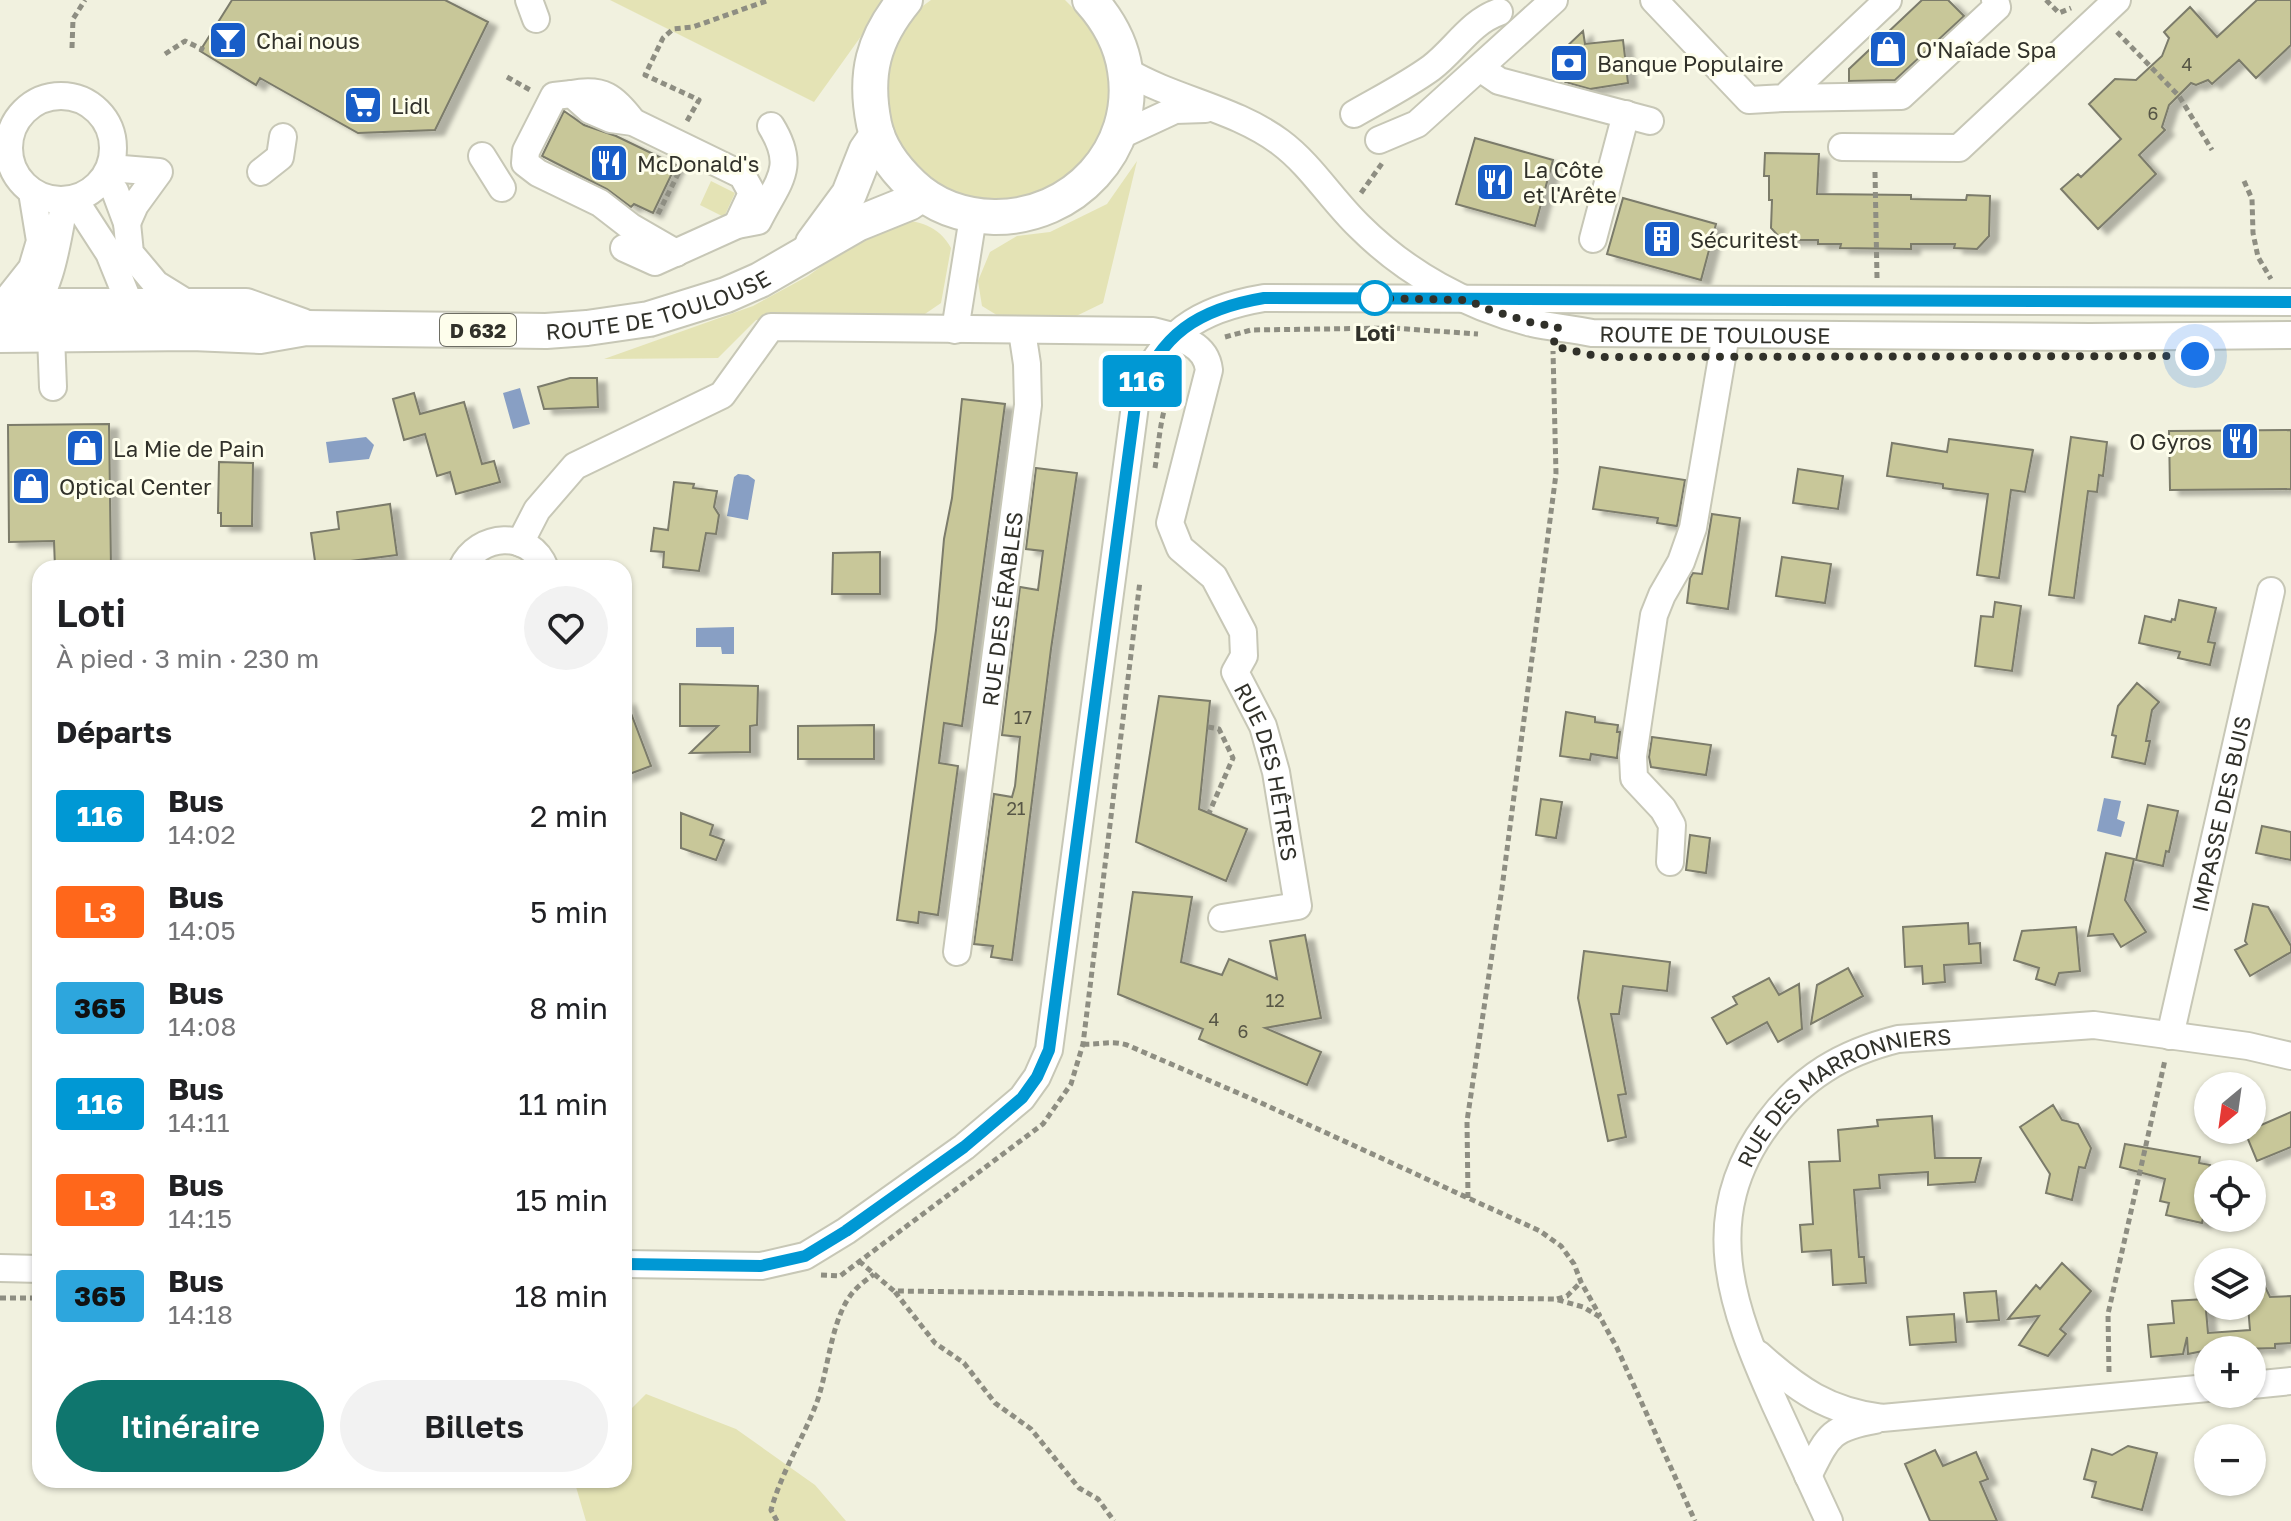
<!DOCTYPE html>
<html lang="fr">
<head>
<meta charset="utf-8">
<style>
	:root { --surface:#fff; --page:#f2f2f2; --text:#202124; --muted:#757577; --accent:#0f766e }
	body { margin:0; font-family:"Golos Text",sans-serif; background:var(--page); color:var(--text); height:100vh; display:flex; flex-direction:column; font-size:30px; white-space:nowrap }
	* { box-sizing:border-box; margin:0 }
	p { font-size:26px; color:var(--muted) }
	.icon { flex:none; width:44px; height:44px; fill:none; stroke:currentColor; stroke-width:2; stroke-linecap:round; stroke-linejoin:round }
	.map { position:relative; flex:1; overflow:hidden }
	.details { position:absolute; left:32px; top:560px; width:600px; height:928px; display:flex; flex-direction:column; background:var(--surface); border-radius:24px; box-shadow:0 2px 6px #0004 }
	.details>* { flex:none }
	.badge { padding:0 16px; border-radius:6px; font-size:28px; line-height:52px }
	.needle { width:52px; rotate:209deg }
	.buttons { position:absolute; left:2194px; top:1072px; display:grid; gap:16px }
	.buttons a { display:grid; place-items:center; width:72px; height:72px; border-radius:50%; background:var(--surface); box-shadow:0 2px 6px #0004; font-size:40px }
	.you { position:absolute; width:40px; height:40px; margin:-20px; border:6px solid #fff; border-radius:50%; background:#1a73e8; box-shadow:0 0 0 12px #1a73e833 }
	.map>.badge { position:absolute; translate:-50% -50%; box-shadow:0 0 0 4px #fff }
	h2 { padding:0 24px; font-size:30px; line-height:72px }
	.round { display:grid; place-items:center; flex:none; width:84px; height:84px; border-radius:42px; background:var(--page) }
	.head { display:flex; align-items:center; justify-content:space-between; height:136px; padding:0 24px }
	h1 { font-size:38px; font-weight:600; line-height:60px }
	.cta { display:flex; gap:16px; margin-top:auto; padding:16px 24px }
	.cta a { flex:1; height:92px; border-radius:48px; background:var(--accent); color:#fff; font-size:32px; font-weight:600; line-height:92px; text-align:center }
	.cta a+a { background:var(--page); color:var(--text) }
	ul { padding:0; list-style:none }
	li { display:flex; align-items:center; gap:24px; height:96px; padding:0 24px }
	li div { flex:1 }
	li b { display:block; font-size:30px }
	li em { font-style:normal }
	li .badge { min-width:88px; font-weight:700; text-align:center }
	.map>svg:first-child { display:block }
	.green { fill:#e4e3b5 }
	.water { fill:#889fc4 }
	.building { fill:#c8c799; stroke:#7b7b6b; stroke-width:2; filter:url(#shadow) }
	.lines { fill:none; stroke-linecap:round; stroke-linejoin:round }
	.minor-casing { stroke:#c7c7b6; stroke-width:30 }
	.major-casing { stroke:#c7c7b6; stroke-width:38 }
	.path { stroke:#8e8e82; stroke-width:5; stroke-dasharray:6 4; stroke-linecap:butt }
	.minor { stroke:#fff; stroke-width:26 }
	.major { stroke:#fff; stroke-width:34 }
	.line-casing { stroke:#fff; stroke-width:18 }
	.line { stroke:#0098d4; stroke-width:12 }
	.walk { stroke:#31312a; stroke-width:8; stroke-dasharray:0 14.4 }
	.stop-dot { fill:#fff; stroke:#0098d4; stroke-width:4 }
	.labels { text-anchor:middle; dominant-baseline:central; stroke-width:6; stroke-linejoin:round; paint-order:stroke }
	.number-label { font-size:18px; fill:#575646 }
	.shield { fill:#fefeec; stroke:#6e6e64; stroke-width:2 }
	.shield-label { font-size:20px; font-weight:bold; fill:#31312a }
	.poi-label { font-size:22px; fill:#31312a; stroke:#fefeec; text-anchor:start }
	.street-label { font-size:22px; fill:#31312a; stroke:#fefeec }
	.stop-label { font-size:22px; font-weight:bold; fill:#31312a; stroke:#fefeec }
</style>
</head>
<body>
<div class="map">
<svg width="2291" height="1521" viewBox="0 0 2291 1521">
	<defs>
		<filter id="shadow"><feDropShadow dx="9" dy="5" stdDeviation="2" flood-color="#0004"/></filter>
	</defs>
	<rect width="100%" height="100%" fill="#f1f1df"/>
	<path class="green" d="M610 0H887L814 102Z
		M931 0H1065L1095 30 1109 62 1113 96 1107 129 1067 184 1003 206 937 189 911 167 893 138 884 105 885 71 896 38 916 11Z
		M1137 161 1103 303 1068 320 1000 317 982 306 978 281 990 252 1017 236 1050 232 1107 204Z
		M711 181 735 193 724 217 700 205Z
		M894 220C919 220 939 226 951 248L941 303 922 316 756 320 718 358 604 359 753 306 808 276 852 244Z
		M646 1394 736 1429 815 1485 846 1521H586L574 1480H624V1416Z"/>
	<path class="water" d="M520 388 530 424 513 429 503 393Z
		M366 437 374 445 369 459 329 463 326 442Z
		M738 474 748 475 755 480 748 520 727 516 734 477Z
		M734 627V654H722L721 647H696V628Z
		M2104 798 2121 801 2117 819 2125 822 2121 837 2097 831Z"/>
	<path class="building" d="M232 0H445L488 22 435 130 358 133 260 78 256 85 200 51Z
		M1922 0H1948L1964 16 1895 80 1849 81V69Z
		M2257 0H2291V45L2256 78 2239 60 2212 84 2208 80 2196 85 2191 83 2169 105 2162 127 2165 130 2139 155 2156 174 2098 229 2061 189 2078 174 2081 177 2121 139 2089 104 2115 79 2136 80 2162 56 2169 38 2164 32 2190 7 2217 37Z
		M1583 31 1585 44 1623 40 1628 83 1590 89 1565 82 1560 71 1561 52Z
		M564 111 584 125 616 136 676 165 653 213 634 204 631 207 607 189 542 156Z
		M1475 138 1553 160 1535 226 1456 204Z
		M1765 153 1819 154 1817 194 1911 195V199L1966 200 1967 195 1990 196 1989 236 1977 249 1954 248 1955 244H1911V249L1840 248 1841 244H1818V240H1782L1771 228 1772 200H1769V176H1764Z
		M1623 198 1716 224 1701 280 1607 254Z
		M570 378H597L598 407 544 409 538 387Z
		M414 393 420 414 464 402 482 464 494 461 500 482 456 494 450 472 437 476 425 434 404 440 393 399Z
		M962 399 1005 404 962 726 944 723 939 763 958 766 938 915 919 912 918 923 897 920 936 630 944 539 952 498Z
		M109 424 111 568H55L54 541 9 542 8 425Z
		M2291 430V489L2170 490 2169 431Z
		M2071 437 2107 442 2103 476 2099 475 2097 492 2088 491 2074 598 2049 595Z
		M1949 439 2033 450 2025 492 2011 490 1999 578 1977 575 1988 494 1943 488V484L1887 476 1892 443 1947 452Z
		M219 462 253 463 252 526H221V513H218Z
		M1600 467 1685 480 1677 526 1657 523 1658 518 1593 509Z
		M1036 468 1077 473 1051 649 1012 960 991 957 993 946 974 944 994 794 1012 797 1015 786 1020 737 1002 735 1020 587 1038 590 1043 551 1026 549Z
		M1798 469 1843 476 1838 509 1793 503Z
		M674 482 694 484 693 488 717 491 714 507 719 515 716 534 706 533 699 571 663 567 664 552 651 551 654 528 668 530Z
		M390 504 397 555 344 562V568H316L311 533 339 529 337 512Z
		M1712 514 1740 518 1728 609 1687 603 1690 578 1693 573 1702 574Z
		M880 552V594H832L833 553Z
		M1782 557 1831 564 1825 603 1776 596Z
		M2179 600 2216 608 2208 642 2215 643 2210 665 2178 658 2180 652 2139 643 2145 616 2171 622 2172 619 2175 620Z
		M1995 602 2021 606 2012 671 1975 666 1981 616 1993 617Z
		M2137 683 2159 702 2152 710 2146 741H2150L2145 764 2112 757 2116 736 2112 735 2118 706Z
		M680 684 758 686 757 725 750 726V752L690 753 718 726H680Z
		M1159 696 1210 701 1199 809 1247 829 1226 881 1136 842Z
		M626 700 651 766 624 776V701Z
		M1566 712 1595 717V722L1618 725 1617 732H1620L1617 758 1591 754 1590 760 1560 756Z
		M874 725V759H798V726Z
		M1652 737 1711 745 1706 775 1651 767 1649 757Z
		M1541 799 1562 802 1556 838 1536 835Z
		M2148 805 2178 811 2169 852 2166 851 2163 866 2136 860Z
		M681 813 713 825 710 835 724 840 716 860 681 848Z
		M2262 826 2291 832V860L2256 853Z
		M1690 835 1710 838 1706 873 1686 870Z
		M2106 853 2134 859 2125 900 2146 932 2121 947 2113 934 2088 936Z
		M1133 892 1192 897 1181 962 1222 975 1229 959 1277 979 1270 941 1305 935 1321 1018 1265 1028 1321 1052 1307 1085 1199 1039 1203 1029 1118 994Z
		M2253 904 2268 907 2291 946V952L2250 976 2235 950 2247 944 2245 941Z
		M1968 923 1969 944 1980 943 1981 963 1944 965 1945 982 1923 984 1922 966 1905 967 1903 927Z
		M2076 927 2080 971 2059 973 2055 985 2036 979 2039 968 2014 960 2022 931Z
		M1584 951 1670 962 1667 991 1623 986 1619 1014H1611L1626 1094 1618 1095 1626 1137 1608 1141 1578 998Z
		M1848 968 1863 996 1811 1024 1817 985Z
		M1769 978 1779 995 1799 984 1802 1029 1778 1042 1767 1022 1727 1044 1712 1018 1737 1004 1733 997Z
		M2053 1105 2062 1120 2078 1124 2091 1148 2085 1168 2079 1167 2072 1200 2046 1193 2050 1174 2020 1127Z
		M2291 1112V1147L2257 1161 2245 1132Z
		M1932 1116 1935 1158H1981L1975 1182 1928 1185V1172L1879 1175 1880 1188 1854 1190 1859 1257H1864L1866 1283 1833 1285 1831 1250 1802 1252 1800 1225 1813 1224 1809 1162 1840 1161 1838 1130 1878 1126 1877 1120Z
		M2125 1144 2200 1157 2199 1163 2210 1165 2204 1193 2208 1194 2202 1223 2166 1215 2169 1203 2160 1201 2165 1179 2120 1167Z
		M2252 1260 2270 1297 2291 1296V1343L2275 1344V1348L2208 1350 2188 1354 2187 1337 2183 1354 2151 1357 2148 1325 2174 1323 2172 1301 2205 1299 2208 1333 2250 1330 2248 1306H2252Z
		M2062 1263 2091 1291 2060 1329 2066 1334 2048 1356 2019 1345 2039 1316 2008 1319 2036 1285 2040 1289Z
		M1996 1291 1999 1320 1967 1322 1964 1293Z
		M1954 1314 1956 1342 1910 1345 1907 1317Z
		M2128 1446 2157 1453 2142 1510 2092 1497 2096 1482 2084 1479 2092 1449 2112 1455Z
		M1935 1450 1943 1466 1976 1452 1988 1479 1980 1482 1997 1521H1930L1905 1464Z"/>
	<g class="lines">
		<g class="minor-casing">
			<g id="minor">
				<path d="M529 0 536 19"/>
				<path d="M1654 0 1749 100 1784 98 1888 0"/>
				<path d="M1480 68 1499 81 1650 121"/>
				<path id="s1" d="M1126 71C1175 100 1234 108 1280 142 1311 165 1331 199 1359 226 1406 273 1467 307 1532 323 1551 327 1572 329 1592 333L2090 337 2291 335"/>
				<path d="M572 94C603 88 614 97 633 122"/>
				<circle cx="61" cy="148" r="52"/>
				<path d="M1784 98 1901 96 1997 7 1995 0"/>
				<path d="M1354 114C1380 99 1406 86 1431 68 1455 50 1470 22 1499 12"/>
				<path d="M1119 136 1175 110 1205 109"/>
				<path d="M1379 140 1417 124 1554 0"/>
				<path d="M1842 147 1959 148 2117 0"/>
				<path d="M482 156 502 188"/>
				<path d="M110 168 159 172 135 205 127 223"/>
				<path d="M261 172 280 157 283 137"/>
				<path d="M104 179 115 191 127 223 130 253 156 284 190 305"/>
				<path d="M74 199 109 253 128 300 142 316"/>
				<path d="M1593 239 1626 114"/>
				<path d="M624 248 655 262 737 225 758 221C778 181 797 168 771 126"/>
				<path d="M676 253 631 227 600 203 538 173 525 163 526 151 554 96 572 94 590 110 611 119 633 122 742 175 752 193 737 225"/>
				<path d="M2 306 32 268 40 241 32 192"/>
				<path d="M24 318C52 294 58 235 65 200"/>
				<path d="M955 330 973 217"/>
				<path d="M53 387 51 336 61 322"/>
				<path id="s2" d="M520 543 537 510 575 466 722 395 771 327 1153 331C1177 337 1206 342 1209 370L1170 523 1180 548 1214 577 1243 632 1244 656 1235 672 1263 726 1276 772 1298 906 1222 918"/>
				<path d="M462 568C478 533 530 529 545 568"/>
				<path d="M1670 862 1672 825 1663 809 1634 778 1633 756 1654 615 1662 595 1681 562 1693 528 1726 334"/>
				<path id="s3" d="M957 952 1028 405 1027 364 1022 331"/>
				<path id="s4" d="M2170 1036 2271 591"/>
				<path d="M624 1264 761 1266 805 1256 846 1231 964 1147 1022 1098 1037 1077 1049 1050 1136 398C1160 334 1198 309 1264 298L2291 302"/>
				<path d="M0 1268 40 1269"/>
				<path d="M1758 1354C1798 1390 1828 1411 1882 1418L2208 1388"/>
				<path d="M2252 1385 2291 1381"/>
				<path d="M1808 1476C1828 1436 1830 1428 1875 1420"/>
				<path id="s5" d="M1829 1521C1811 1482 1793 1443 1775 1404 1732 1308 1697 1217 1768 1123 1802 1077 1842 1053 1898 1039L2094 1025 2248 1046 2291 1056"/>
			</g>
		</g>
		<g class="major-casing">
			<g id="major">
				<path d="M905 0C873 39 864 74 874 124 879 148 894 168 912 185 935 207 963 216 994 217 1073 218 1138 150 1125 70 1121 43 1108 20 1090 0"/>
				<path d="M813 243 849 194 866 151 877 135"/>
				<path d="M0 306H246L302 326"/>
				<path id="s6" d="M0 335 192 333 260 336 306 328 546 331 587 328 649 319 726 295 760 280 857 224 909 203 922 194"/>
			</g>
		</g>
		<path class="path" d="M2046 0 2059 13 2071 8
			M2117 32 2179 96 2212 150
			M72 48 73 19 85 0
			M165 54 185 41 204 50
			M507 77 532 91
			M687 121 699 100 645 75 663 38 673 29 693 27 769 0
			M1875 172 1877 278
			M2244 181 2252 199 2253 233 2258 257 2271 279
			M1361 193 1383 162
			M658 214 680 170
			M1225 337 1251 330 1392 328 1478 334
			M1155 468C1160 438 1160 403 1179 378
			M1208 727 1219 729 1233 758 1209 813
			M1083 1044C1101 1045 1110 1040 1127 1045L1259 1102 1540 1231 1561 1246 1574 1264 1581 1282 1600 1316
			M1468 1198 1467 1121 1502 888 1556 474 1553 351
			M859 1261 894 1291 1555 1299 1583 1307 1600 1317 1617 1348 1695 1521
			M821 1275 840 1276 1043 1124 1071 1084 1083 1044 1140 581
			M895 1292 935 1343 964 1363 995 1403 1031 1429 1079 1488 1098 1499 1114 1521
			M0 1298H40
			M1557 1299 1567 1296 1580 1283
			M2109 1372 2108 1314 2165 1060
			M777 1521 771 1510C781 1474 801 1442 815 1407 829 1373 830 1316 855 1290 860 1284 868 1279 874 1274"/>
		<use href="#minor" class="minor"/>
		<use href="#major" class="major"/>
	</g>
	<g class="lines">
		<g class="line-casing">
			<path id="line" d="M624 1264 761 1266 805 1256 846 1231 964 1147 1002 1115 1022 1098 1037 1077 1049 1050 1136 398C1160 334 1198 309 1264 298L2291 302"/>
		</g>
		<use href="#line" class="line"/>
		<path class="walk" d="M1375 298H1361L1467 300 1490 310 1533 323 1558 327 1553 346 1600 357 2195 356"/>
	</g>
	<defs>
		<g id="bar-square" transform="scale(2)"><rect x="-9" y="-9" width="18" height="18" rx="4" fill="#185dc8" stroke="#fefeec"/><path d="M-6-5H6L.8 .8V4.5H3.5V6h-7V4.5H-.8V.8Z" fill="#fff"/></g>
		<g id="shop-square" transform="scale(2)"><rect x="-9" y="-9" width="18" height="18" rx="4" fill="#185dc8" stroke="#fefeec"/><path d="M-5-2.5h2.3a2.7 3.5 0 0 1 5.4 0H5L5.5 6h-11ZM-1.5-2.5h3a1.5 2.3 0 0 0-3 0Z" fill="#fff"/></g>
		<g id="bank-square" transform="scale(2)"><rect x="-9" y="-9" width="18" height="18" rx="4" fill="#185dc8" stroke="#fefeec"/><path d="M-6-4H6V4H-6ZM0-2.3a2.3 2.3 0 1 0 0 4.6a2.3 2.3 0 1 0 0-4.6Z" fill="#fff"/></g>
		<g id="supermarket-square" transform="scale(2)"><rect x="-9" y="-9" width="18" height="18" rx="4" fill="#185dc8" stroke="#fefeec"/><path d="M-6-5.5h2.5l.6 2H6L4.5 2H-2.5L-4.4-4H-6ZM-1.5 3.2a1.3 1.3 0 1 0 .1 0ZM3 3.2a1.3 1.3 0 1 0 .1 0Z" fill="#fff"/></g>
		<g id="restaurant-square" transform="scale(2)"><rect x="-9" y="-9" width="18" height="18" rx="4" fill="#185dc8" stroke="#fefeec"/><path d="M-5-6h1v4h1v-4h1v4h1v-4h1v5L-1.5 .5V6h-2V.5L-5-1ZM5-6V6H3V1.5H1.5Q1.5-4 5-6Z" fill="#fff"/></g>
		<g id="building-square" transform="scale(2)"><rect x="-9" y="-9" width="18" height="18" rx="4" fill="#185dc8" stroke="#fefeec"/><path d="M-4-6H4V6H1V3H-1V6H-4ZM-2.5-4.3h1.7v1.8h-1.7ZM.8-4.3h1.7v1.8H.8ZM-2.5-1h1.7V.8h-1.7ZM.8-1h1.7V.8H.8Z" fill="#fff"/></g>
	</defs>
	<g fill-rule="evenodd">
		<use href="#bar-square" x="228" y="40"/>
		<use href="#shop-square" x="1888" y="49"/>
		<use href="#bank-square" x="1569" y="63"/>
		<use href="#supermarket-square" x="363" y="105"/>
		<use href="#restaurant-square" x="609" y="163"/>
		<use href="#restaurant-square" x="1495" y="182"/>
		<use href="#building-square" x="1662" y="239"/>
		<use href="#restaurant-square" x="2240" y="441"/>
		<use href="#shop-square" x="85" y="448"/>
		<use href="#shop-square" x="31" y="486"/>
	</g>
	<circle class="stop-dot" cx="1375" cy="298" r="16"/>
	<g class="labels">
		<g class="number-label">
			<text x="2187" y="64">4</text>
			<text x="2153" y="113">6</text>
			<text x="1023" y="717">17</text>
			<text x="1016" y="808">21</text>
			<text x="1275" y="1000">12</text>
			<text x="1214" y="1019">4</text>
			<text x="1243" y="1031">6</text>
		</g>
		<rect class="shield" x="440" y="314" width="76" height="32" rx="6"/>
		<g class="shield-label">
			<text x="478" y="330">D 632</text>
		</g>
		<g class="poi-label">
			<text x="256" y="40">Chai nous</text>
			<text x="1916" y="49">O'Naîade Spa</text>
			<text x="1597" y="63">Banque Populaire</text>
			<text x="391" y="105">Lidl</text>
			<text x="637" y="163">McDonald's</text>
			<text x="1523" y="169">La Côte<tspan x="1523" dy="25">et l'Arête</tspan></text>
			<text x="1690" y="239">Sécuritest</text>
			<text x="2212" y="441" text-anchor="end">O Gyros</text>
			<text x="113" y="448">La Mie de Pain</text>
			<text x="59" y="486">Optical Center</text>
		</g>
		<g class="street-label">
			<text stroke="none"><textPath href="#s6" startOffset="662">ROUTE DE TOULOUSE</textPath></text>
			<text stroke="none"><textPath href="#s1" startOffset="670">ROUTE DE TOULOUSE</textPath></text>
			<text stroke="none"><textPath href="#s3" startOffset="346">RUE DES ÉRABLES</textPath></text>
			<text stroke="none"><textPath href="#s2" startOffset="1238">RUE DES HÊTRES</textPath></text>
			<text stroke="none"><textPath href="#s4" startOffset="228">IMPASSE DES BUIS</textPath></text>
			<text stroke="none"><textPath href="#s5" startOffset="508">RUE DES MARRONNIERS</textPath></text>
		</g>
		<g class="stop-label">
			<text x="1375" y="332">Loti</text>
		</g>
	</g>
</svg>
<div class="buttons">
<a><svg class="needle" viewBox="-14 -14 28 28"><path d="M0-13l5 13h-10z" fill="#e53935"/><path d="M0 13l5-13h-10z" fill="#757577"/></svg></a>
<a><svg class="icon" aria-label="locate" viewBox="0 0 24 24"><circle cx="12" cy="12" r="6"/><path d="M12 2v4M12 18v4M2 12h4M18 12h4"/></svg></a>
<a><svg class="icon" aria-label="layers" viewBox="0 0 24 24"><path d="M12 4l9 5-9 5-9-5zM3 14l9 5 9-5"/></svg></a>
<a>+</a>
<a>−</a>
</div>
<div class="you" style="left:2195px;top:356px"></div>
<b class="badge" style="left:1142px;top:381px;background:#0098d4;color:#fff">116</b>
<section class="details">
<div class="head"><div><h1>Loti</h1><p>À pied · 3 min · 230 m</p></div><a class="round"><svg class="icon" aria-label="heart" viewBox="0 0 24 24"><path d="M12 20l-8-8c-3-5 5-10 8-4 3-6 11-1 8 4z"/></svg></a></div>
<h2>Départs</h2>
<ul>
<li><span class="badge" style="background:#0098d4;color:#fff">116</span><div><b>Bus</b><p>14:02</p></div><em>2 min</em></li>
<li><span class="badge" style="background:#ff671b;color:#fff">L3</span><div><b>Bus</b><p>14:05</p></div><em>5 min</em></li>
<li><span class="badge" style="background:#2da6dd;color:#111">365</span><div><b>Bus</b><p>14:08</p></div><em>8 min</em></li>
<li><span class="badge" style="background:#0098d4;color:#fff">116</span><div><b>Bus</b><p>14:11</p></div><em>11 min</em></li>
<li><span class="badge" style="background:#ff671b;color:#fff">L3</span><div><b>Bus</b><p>14:15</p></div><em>15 min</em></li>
<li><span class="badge" style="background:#2da6dd;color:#111">365</span><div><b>Bus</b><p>14:18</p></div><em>18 min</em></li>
</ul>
<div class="cta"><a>Itinéraire</a><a>Billets</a></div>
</section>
</div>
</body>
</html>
